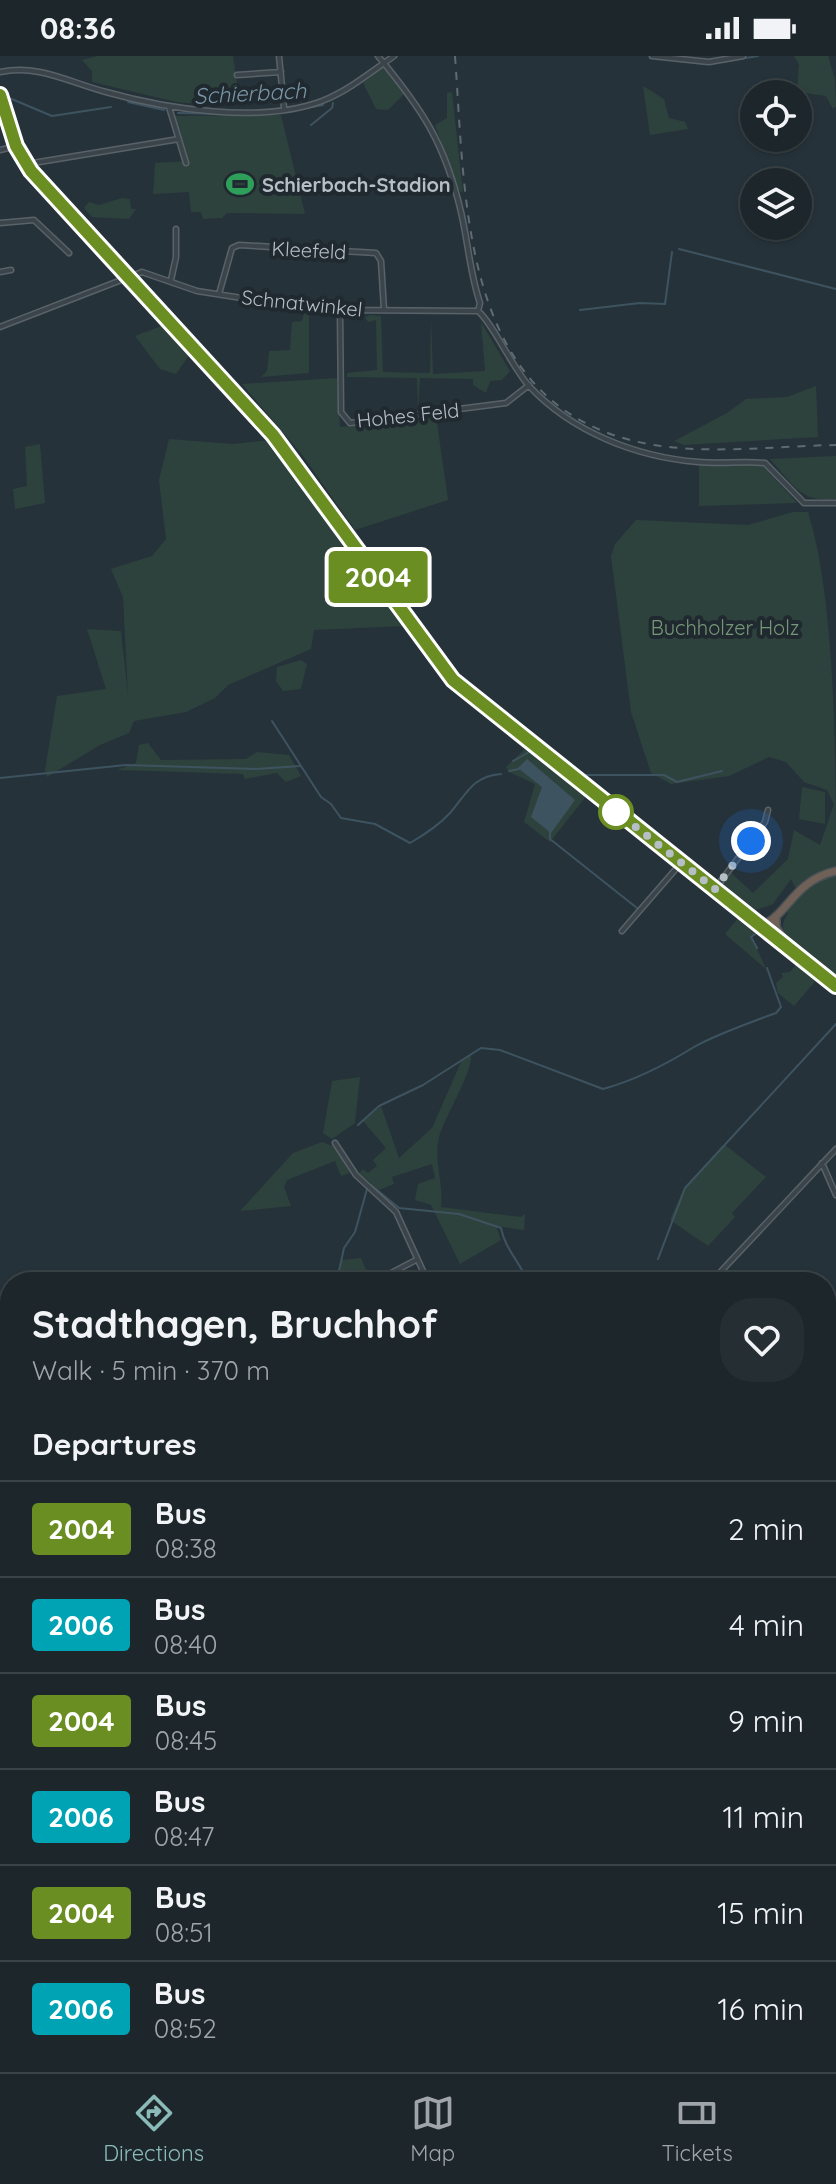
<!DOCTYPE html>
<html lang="en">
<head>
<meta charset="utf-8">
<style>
	:root { --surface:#1c262b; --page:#252e33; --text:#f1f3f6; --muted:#a0a5a9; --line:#3a4347; --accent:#8bbbb9 }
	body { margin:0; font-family:Quicksand,sans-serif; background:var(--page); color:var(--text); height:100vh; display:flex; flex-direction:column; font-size:30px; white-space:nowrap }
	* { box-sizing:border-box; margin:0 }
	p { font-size:26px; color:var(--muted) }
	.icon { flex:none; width:44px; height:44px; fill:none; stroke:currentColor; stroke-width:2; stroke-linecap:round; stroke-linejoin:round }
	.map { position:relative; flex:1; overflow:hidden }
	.side { position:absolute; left:0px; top:1216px; width:836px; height:800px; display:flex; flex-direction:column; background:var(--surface); border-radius:32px 32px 0 0; box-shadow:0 2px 6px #0004,0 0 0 2px var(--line) }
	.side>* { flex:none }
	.badge { padding:0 16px; border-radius:6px; font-size:28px; line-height:52px }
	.controls { position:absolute; left:740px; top:24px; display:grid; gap:16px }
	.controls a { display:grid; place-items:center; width:72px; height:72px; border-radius:50%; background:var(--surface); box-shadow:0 2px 6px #0004,0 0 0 2px var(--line); font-size:40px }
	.you { position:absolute; width:40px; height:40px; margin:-20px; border:6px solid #fff; border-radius:50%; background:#1a73e8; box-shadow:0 0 0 12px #1a73e833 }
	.map>.badge { position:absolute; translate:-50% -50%; box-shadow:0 0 0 4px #fff }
	h2 { padding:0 32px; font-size:30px; line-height:72px }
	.round { display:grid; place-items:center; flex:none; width:84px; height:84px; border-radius:32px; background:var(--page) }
	.overview { display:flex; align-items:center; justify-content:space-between; height:136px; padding:0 32px }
	h1 { font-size:38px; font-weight:800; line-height:60px }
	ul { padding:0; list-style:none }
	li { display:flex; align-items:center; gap:24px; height:96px; padding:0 32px; border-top:2px solid var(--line) }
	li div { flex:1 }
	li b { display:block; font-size:30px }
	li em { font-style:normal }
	li .badge { min-width:88px; font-weight:700; text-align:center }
	.status { display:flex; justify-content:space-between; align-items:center; height:56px; padding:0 40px; background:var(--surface); direction:ltr }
	.status svg { height:22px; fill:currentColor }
	.tab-bar { display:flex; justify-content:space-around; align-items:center; height:112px; border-top:2px solid var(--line); background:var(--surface); font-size:22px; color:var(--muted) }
	.tab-bar a { display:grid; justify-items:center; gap:4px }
	.tab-bar .current { color:var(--accent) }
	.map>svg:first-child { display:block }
	.green { fill:#2e423d }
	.water { fill:#3e5360 }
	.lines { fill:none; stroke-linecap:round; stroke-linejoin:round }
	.stream { stroke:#3e5360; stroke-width:2 }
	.minor-casing { stroke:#586268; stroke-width:7 }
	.major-casing { stroke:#434d53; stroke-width:9 }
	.highway-casing { stroke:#454f55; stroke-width:10 }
	.minor { stroke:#3a444a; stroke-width:4 }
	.major { stroke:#58636a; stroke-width:6 }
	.highway { stroke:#6f6158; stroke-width:7 }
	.rail { stroke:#5e6b72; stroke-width:2; stroke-dasharray:8 8; stroke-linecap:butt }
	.line-casing { stroke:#fff; stroke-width:18 }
	.line { stroke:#6b8e23; stroke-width:12 }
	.walk { stroke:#b5bfc5; stroke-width:8; stroke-dasharray:0 14.4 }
	.stop-dot { fill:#fff; stroke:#6b8e23; stroke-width:4 }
	.labels { text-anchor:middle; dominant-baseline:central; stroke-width:8; stroke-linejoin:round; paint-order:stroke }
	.poi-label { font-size:20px; font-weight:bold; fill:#b5bfc5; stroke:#1f292f; text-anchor:start }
	.street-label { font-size:20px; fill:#b5bfc5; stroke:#1f292f }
	.park-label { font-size:20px; fill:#769877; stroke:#1f292f }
	.water-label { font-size:22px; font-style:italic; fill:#7a95a5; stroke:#1f292f }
</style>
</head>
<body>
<div class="status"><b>08:36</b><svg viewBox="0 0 49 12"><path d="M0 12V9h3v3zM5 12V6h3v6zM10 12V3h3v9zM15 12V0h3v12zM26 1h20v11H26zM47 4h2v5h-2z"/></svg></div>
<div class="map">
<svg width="836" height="2016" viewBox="0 0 836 2016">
	<rect width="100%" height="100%" fill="#263239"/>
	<path class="green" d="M98 0H233L239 41 215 45 212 49 176 46 92 26V15L82 4Z
		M794 0H828L835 23 836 50 833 53 826 40 797 36 799 8Z
		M383 12 406 36 388 54 376 53 363 27Z
		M643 30 664 43 669 62 685 66 688 73 650 79Z
		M452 36 463 137 458 134 435 69 447 62V37Z
		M281 59 305 158 227 157 222 162 203 163 201 156H191L189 136 153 138 155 107 187 105 175 60Z
		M122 142 130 143 131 153H136L129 163 92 161 84 152 89 146 99 149Z
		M305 254 309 255V317L261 321 267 315 269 295 290 294 292 266 302 265Z
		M370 259 381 260 383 316 430 317 431 261 433 318 485 315 481 266 510 315 502 324 490 325 486 337 473 329V323L420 322 418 353 417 322 347 321V317L377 314 376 264 368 266 365 261Z
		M164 269 190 298 176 318 160 313 135 280Z
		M337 322 340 371 436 360 448 444 355 474 303 400 242 328Z
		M816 330 818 381 684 389 674 385 727 357 746 343 787 341Z
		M169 383 233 388 270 384 325 454 405 570 314 574 311 593 228 629 215 642 186 656 134 665 129 677 100 689 47 721 45 714 57 640 106 633 87 573 121 575 128 640 123 541 111 513 152 500 166 483 159 424Z
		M40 388 45 447 15 453 13 433 27 430 25 391Z
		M836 400V443C800 447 793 428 770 403Z
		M761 408 797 447 699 450V409Z
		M793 456H808C836 545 836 710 836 811L818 817 796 833 791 823 773 848 756 854 722 828 731 817 753 837 788 803 794 774 820 789 834 748 827 734 804 726 786 706 769 701 729 720 671 728 651 717 631 656 611 500 615 488 636 464 748 469Z
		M301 604 307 608 301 633 283 635 276 625 277 611Z
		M148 687 161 704 246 703 257 696 289 699 301 720 286 726 277 717 245 723 243 718 117 714 136 707 139 689Z
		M527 691 587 739 550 786 524 766 535 728 509 716 506 711Z
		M802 731 825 736V768L799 763Z
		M836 819V921C821 909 791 892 784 874 781 866 786 863 788 856 796 836 814 824 836 819Z
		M740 860 759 876 752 881 766 913 725 878Z
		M798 906 818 922 794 950 778 937 776 927 783 921 781 917 790 916Z
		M471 999C473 1016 445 1060 439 1081 433 1105 444 1127 441 1151L521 1161 525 1158 524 1174 496 1170 501 1184 460 1208 431 1149 415 1144 418 1128 435 1122 432 1108 392 1121 394 1128 379 1134 359 1117 363 1113 368 1117 377 1110 373 1104 386 1092 363 1065 381 1050 399 1102 432 1072 461 1006Z
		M360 1021 355 1067 332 1083 323 1077 332 1025Z
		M322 1086 335 1091 350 1117 341 1120 335 1105 287 1124 284 1131 291 1150 240 1155 293 1097Z
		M724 1088 766 1121 732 1157 735 1161 708 1190 670 1164 684 1132Z
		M361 1202 371 1226H333L342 1204Z
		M0 1268 10 1269V1340L0 1338Z
		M836 1727V1817L826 1855V1750Z"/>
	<path class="water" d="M527 703 575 744 551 777 531 761 542 731 518 712Z"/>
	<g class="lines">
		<path class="stream" d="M695 7 710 8 758 0
			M7 41 52 60 111 51
			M128 46 164 54
			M283 56 323 49
			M178 57 228 58
			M311 69 332 52 333 47
			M679 193 836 233
			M580 254 640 247 665 248 672 196
			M272 665 321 741 331 748 341 762 375 768 410 787C424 779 438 770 450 757 467 737 473 720 501 718
			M550 696 581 719H664L677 726 722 715
			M513 705 531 695 568 725
			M509 715 519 713
			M0 722 126 709 256 713 300 710
			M550 776V783L637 852
			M757 892 751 881 758 876
			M358 1069 379 1050 423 1029 481 992 500 994 603 1033C636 1024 665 1009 694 991 713 980 754 965 776 957L781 951 767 912
			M371 1129 399 1152 459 1158 501 1172C505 1193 520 1206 528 1226
			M658 1203 685 1132 836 968
			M330 1226 339 1215 344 1192 355 1176 367 1133
			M557 1226 568 1222 572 1226
			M826 1339 836 1346
			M0 1341 10 1343
			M826 1467 836 1462
			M826 1540 836 1537
			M0 1558 10 1557
			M0 1667 10 1668
			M826 1758 836 1734
			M6 1826 10 1824
			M676 2006 706 2015
			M710 2015 713 2016
			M289 2016 302 2015
			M305 2016H322
			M324 2016V2006
			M748 2016 763 2006
			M770 2016 772 2006"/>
		<g class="minor-casing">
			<path id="minor" d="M279 0 284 52
				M378 0C422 53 445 87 461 156 468 186 470 218 480 247L478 255C492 266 512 311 529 330 572 376 636 401 698 406 720 408 743 405 765 407L804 447H836
				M652 0 709 6 743 0
				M0 16C39 8 68 26 106 36 166 53 261 68 322 45 348 35 371 16 394 0
				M237 19 281 16
				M169 51 186 107
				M0 94 16 90
				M27 108 179 83
				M0 167 34 164 69 197
				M0 216 11 214
				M171 224 176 201V173
				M219 238 232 192 239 189 376 197 381 205 384 254
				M340 254 341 356 350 367 506 347 529 329
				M0 271 142 216 197 235 267 246 340 254 478 255
				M715 833 765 766 768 754
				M622 875 681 807
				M335 1087 356 1119 396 1156 428 1226
				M822 1107 836 1139
				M374 1226 416 1204
				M711 1226 836 1093
				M826 1326 836 1329
				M826 1393 836 1377
				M0 1461 10 1459
				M826 1470 836 1465
				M826 1534 836 1533
				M10 1704V1708
				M10 1712 1 1794 4 1846 10 1849
				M0 1869 10 1867"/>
		</g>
		<g class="major-casing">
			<path id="major" d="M0 39 16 90 31 115 273 379 453 624 836 930"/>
		</g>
		<g class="highway-casing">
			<path id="highway" d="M776 860V871L788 891
				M760 870C788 861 792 825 836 815"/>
		</g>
		<use href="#minor" class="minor"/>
		<use href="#major" class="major"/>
		<use href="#highway" class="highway"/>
		<path class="rail" d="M455 0C466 149 460 353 648 388 708 399 775 390 836 389"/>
	</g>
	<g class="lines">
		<g class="line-casing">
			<path id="line" d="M0 39 16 90 31 115 273 379 453 624 836 930"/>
		</g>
		<use href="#line" class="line"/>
		<path class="walk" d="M616 756 609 750 715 833 751 785"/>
	</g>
	<defs>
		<g id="stadium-bare" transform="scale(2.16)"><path d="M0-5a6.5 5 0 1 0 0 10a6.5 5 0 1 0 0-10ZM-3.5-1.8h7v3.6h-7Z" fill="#2e9e5b" stroke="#1f292f" stroke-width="2.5" paint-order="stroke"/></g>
	</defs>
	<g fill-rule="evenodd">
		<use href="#stadium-bare" x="240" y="128"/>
	</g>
	<circle class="stop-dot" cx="616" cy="756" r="16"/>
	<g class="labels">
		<g class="poi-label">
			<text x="262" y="128">Schierbach-Stadion</text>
		</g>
		<g class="street-label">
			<text transform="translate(309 194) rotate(3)">Kleefeld</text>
			<text transform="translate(302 247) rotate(6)">Schnatwinkel</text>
			<text transform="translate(408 359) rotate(-6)">Hohes Feld</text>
		</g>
		<g class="park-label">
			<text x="725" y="571">Buchholzer Holz</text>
		</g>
		<g class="water-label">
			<text transform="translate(250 37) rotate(-3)">Schierbach</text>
		</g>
	</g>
</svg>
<div class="controls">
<a><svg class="icon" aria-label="locate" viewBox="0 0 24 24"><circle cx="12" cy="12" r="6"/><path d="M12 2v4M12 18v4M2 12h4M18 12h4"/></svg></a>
<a><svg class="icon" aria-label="layers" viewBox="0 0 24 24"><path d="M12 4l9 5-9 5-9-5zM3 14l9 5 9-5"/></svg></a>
</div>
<div class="you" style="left:751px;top:785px"></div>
<b class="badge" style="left:378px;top:521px;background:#6b8e23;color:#fff">2004</b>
<section class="side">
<div class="overview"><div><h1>Stadthagen, Bruchhof</h1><p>Walk · 5 min · 370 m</p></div><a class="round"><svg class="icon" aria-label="heart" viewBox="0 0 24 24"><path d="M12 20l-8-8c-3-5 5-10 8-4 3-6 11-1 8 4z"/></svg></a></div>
<h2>Departures</h2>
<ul>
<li><span class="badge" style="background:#6b8e23;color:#fff">2004</span><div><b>Bus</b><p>08:38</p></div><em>2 min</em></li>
<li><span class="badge" style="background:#00a3b4;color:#fff">2006</span><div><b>Bus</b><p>08:40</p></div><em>4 min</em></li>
<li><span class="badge" style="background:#6b8e23;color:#fff">2004</span><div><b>Bus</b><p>08:45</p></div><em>9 min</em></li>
<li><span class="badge" style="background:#00a3b4;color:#fff">2006</span><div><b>Bus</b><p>08:47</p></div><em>11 min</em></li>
<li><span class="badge" style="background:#6b8e23;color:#fff">2004</span><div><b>Bus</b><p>08:51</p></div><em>15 min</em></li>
<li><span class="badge" style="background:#00a3b4;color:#fff">2006</span><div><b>Bus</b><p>08:52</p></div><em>16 min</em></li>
</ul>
</section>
</div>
<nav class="tab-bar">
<a class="current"><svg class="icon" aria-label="directions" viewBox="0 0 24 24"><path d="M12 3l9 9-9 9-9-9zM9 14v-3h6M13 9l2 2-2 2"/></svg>Directions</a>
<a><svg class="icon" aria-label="map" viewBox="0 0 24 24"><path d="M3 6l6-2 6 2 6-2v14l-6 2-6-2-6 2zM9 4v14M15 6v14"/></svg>Map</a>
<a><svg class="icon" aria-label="tickets" viewBox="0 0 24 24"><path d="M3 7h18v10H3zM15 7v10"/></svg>Tickets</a>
</nav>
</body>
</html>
